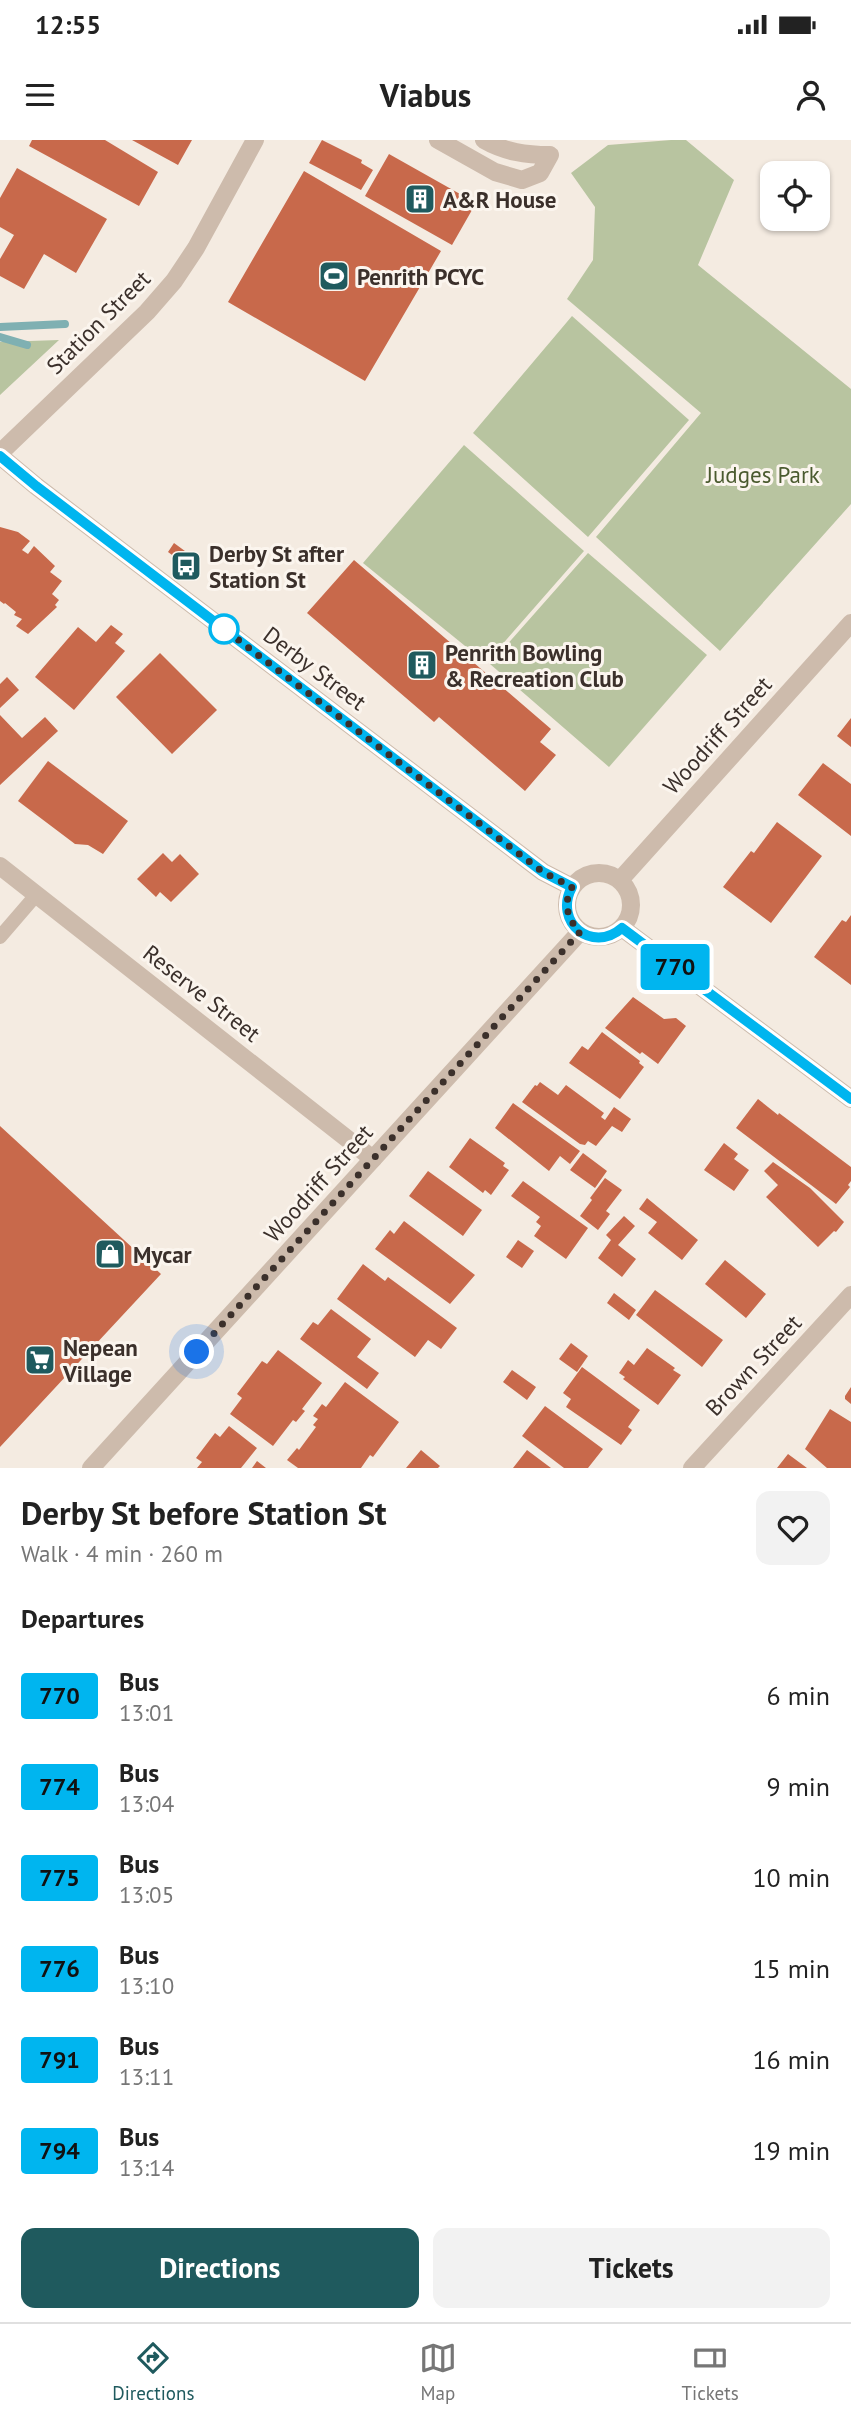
<!DOCTYPE html>
<html lang="en">
<head>
<meta charset="utf-8">
<style>
	:root { --surface:#fff; --page:#f2f2f2; --text:#222; --muted:#767676; --line:#e0e0e0; --accent:#1f5a5e }
	body { margin:0; font-family:"PT Sans",sans-serif; background:var(--page); color:var(--text); height:100vh; display:flex; flex-direction:column; font-size:26px; white-space:nowrap }
	* { box-sizing:border-box; margin:0 }
	p { font-size:23px; color:var(--muted) }
	.icon { flex:none; width:38px; height:38px; fill:none; stroke:currentColor; stroke-width:2; stroke-linecap:round; stroke-linejoin:round }
	.map { position:relative; height:1328px; overflow:hidden }
	.sheet { display:flex; flex-direction:column; background:var(--surface); flex:1 }
	.sheet>* { flex:none }
	.badge { padding:0 14px; border-radius:5px; font-size:24px; line-height:46px }
	.fabs { position:absolute; left:760px; top:21px; display:grid; gap:14px }
	.fabs a { display:grid; place-items:center; width:70px; height:70px; border-radius:14px; background:var(--surface); box-shadow:0 2px 5px #0004; font-size:35px }
	.you { position:absolute; width:35px; height:35px; margin:-18px; border:5px solid #fff; border-radius:50%; background:#1a73e8; box-shadow:0 0 0 10px #1a73e833 }
	.map>.badge { position:absolute; translate:-50% -50%; box-shadow:0 0 0 4px #fff }
	h2 { padding:0 21px; font-size:26px; line-height:63px }
	.round { display:grid; place-items:center; flex:none; width:74px; height:74px; border-radius:14px; background:var(--page) }
	.summary { display:flex; align-items:center; justify-content:space-between; height:119px; padding:0 21px }
	h1 { font-size:33px; font-weight:600; line-height:52px }
	.action { display:flex; gap:14px; margin-top:auto; padding:14px 21px }
	.action a { flex:1; height:80px; border-radius:14px; background:var(--accent); color:#fff; font-size:28px; font-weight:600; line-height:80px; text-align:center }
	.action a+a { background:var(--page); color:var(--text) }
	ul { padding:0; list-style:none }
	li { display:flex; align-items:center; gap:21px; height:91px; padding:0 21px }
	li div { flex:1 }
	li b { display:block; font-size:26px }
	li em { font-style:normal }
	li .badge { min-width:77px; font-weight:700; text-align:center }
	.status { display:flex; justify-content:space-between; align-items:center; height:49px; padding:0 35px; background:var(--surface); direction:ltr }
	.status svg { height:19px; fill:currentColor }
	header { display:flex; justify-content:space-between; align-items:center; height:91px; padding:0 21px; background:var(--surface); font-size:32px; font-weight:600 }
	.tabs { display:flex; justify-content:space-around; align-items:center; height:98px; border-top:2px solid var(--line); background:var(--surface); font-size:19px; color:var(--muted) }
	.tabs a { display:grid; justify-items:center; gap:4px }
	.tabs .active { color:var(--accent) }
	.map>svg:first-child { display:block }
	.park { fill:#b8c4a0 }
	.lines { fill:none; stroke-linecap:round; stroke-linejoin:round }
	.stream { stroke:#7fb0b2; stroke-width:8 }
	.building { fill:#c8694b }
	.service { stroke:#cdbbac; stroke-width:14 }
	.minor { stroke:#cdbbac; stroke-width:18 }
	.tertiary { stroke:#cdbbac; stroke-width:18 }
	.line-casing { stroke:#fff; stroke-width:16 }
	.line { stroke:#00b5ef; stroke-width:10 }
	.walk { stroke:#3b302b; stroke-width:7; stroke-dasharray:0 12.6 }
	.stop-dot { fill:#fff; stroke:#00b5ef; stroke-width:3.5 }
	.labels { text-anchor:middle; dominant-baseline:central; stroke-width:6; stroke-linejoin:round; paint-order:stroke }
	.poi-label { font-size:23px; font-weight:bold; fill:#3b302b; stroke:#fbf5ee; text-anchor:start }
	.street-label { font-size:23px; fill:#3b302b; stroke:#fbf5ee }
	.park-label { font-size:23px; fill:#4a5a2e; stroke:#fbf5ee }
</style>
</head>
<body>
<div class="status"><b>12:55</b><svg viewBox="0 0 49 12"><path d="M0 12V9h3v3zM5 12V6h3v6zM10 12V3h3v9zM15 12V0h3v12zM26 1h20v11H26zM47 4h2v5h-2z"/></svg></div>
<header><svg class="icon" aria-label="menu" viewBox="0 0 24 24"><path d="M4 6h16M4 12h16M4 18h16"/></svg>Viabus<svg class="icon" aria-label="person" viewBox="0 0 24 24"><circle cx="12" cy="8" r="4"/><path d="M4 21q1-7 8-7t8 7"/></svg></header>
<div class="map">
<svg width="851" height="1328" viewBox="0 0 851 1328">
	<rect width="100%" height="100%" fill="#f4ebe1"/>
	<path class="park" d="M671 0H686L734 40 698 125 851 249V364L720 511 596 397 701 273 567 159 593 120 595 67 571 33 608 5Z
		M572 176 689 280 588 397 473 293Z
		M59 200 0 255V202Z
		M464 305 584 411 486 523 363 423Z
		M588 413 707 515 609 627 490 524Z"/>
	<g class="lines">
		<path class="stream" d="M0 187 65 184
			M0 197 27 205"/>
	</g>
	<path class="building" d="M32 0H105L158 32 139 66 29 6Z
		M132 0H192L178 25Z
		M322 0 362 20 361 23 373 30 361 50 309 23Z
		M389 14 476 63 452 105 365 56Z
		M17 28 107 79 76 133 44 114 24 149 0 136V119L14 95 0 87V58Z
		M304 31 441 111 365 241 228 162Z
		M0 387 18 392 30 401 22 410 28 414 34 406 55 426 50 432 62 441 52 454 59 460 55 465 57 467 28 494 16 486 22 479 14 475 16 472 5 463 4 464 0 461Z
		M174 403 189 414 183 423 168 412Z
		M354 420 551 589 540 602 556 615 525 651 439 577 434 582 307 473Z
		M111 485 123 494 115 503 125 511 74 570 35 537 78 487 96 502Z
		M160 513 217 570 172 614 116 557Z
		M7 537 19 550 0 568V544Z
		M0 575 22 598 45 577 58 591 0 645Z
		M851 578V607L837 596Z
		M48 621 128 681 103 714 88 705 75 704 18 661Z
		M823 623 851 644V696L798 655Z
		M777 682 822 716 771 783 723 747 751 711 754 713Z
		M163 713 172 722 180 714 199 734 171 762 160 752 156 757 137 739Z
		M851 775V845L814 817 842 780 846 782Z
		M633 857 664 879 676 878 686 886 658 924 642 912 640 914 605 888Z
		M602 892 640 921 639 923 644 927 620 959 569 923 582 906 588 910Z
		M540 942 558 955 566 945 604 973 601 977 605 980 614 967 631 979 622 992 612 986 596 1006 588 1001 585 1005 580 1004 522 962 535 945 537 946Z
		M758 959 778 975 779 973 851 1027V1041L848 1045 850 1047 836 1064 736 988Z
		M513 963 580 1011 570 1024 560 1016 549 1031 495 988Z
		M0 986 161 1134 0 1307Z
		M470 998 505 1023 503 1026 509 1030 491 1055 485 1050 483 1053 449 1027Z
		M724 1003 738 1014 734 1019 749 1030 734 1051 704 1030Z
		M583 1013 607 1031 595 1048 570 1030Z
		M773 1022 810 1048 844 1082 836 1092 834 1091 818 1107 766 1057 778 1045 764 1031Z
		M428 1031 482 1070 463 1096 409 1056Z
		M605 1038 622 1050 606 1071 610 1074 598 1090 580 1076 592 1060 590 1058Z
		M523 1041 588 1088 566 1119 534 1096 541 1086 536 1082 540 1077 511 1056Z
		M647 1058 698 1100 682 1120 648 1093 657 1082 639 1069Z
		M624 1076 635 1086 618 1105 636 1119 622 1137 598 1118 611 1100 606 1095Z
		M404 1081 475 1135 450 1164 375 1109 390 1090 394 1094Z
		M518 1100 534 1111 522 1128 506 1117Z
		M725 1120 766 1154 746 1178 705 1144Z
		M363 1124 385 1141 388 1137 457 1188 441 1209 428 1200 415 1217 337 1159Z
		M655 1150 723 1200 702 1227 636 1175Z
		M614 1153 636 1170 629 1180 607 1163Z
		M331 1169 371 1199 357 1217 379 1233 367 1249 300 1199 313 1182 318 1185Z
		M571 1203 588 1216 577 1232 559 1219Z
		M647 1208 675 1228 673 1230 681 1235 658 1265 623 1239 625 1237 619 1233 628 1220 634 1225Z
		M278 1210 322 1243 302 1269 305 1271 296 1282 293 1280 273 1306 230 1274 242 1258 237 1254 262 1221 267 1224Z
		M582 1227 640 1270 628 1287 632 1290 621 1305 566 1267 571 1259 563 1253Z
		M512 1230 536 1247 527 1260 503 1242Z
		M345 1242 399 1282 373 1317 370 1315 361 1328H298L287 1320 297 1308 299 1310 316 1287 313 1285 318 1279 313 1276 322 1264 326 1267Z
		M851 1247V1264L845 1259V1256Z
		M545 1266 603 1309 588 1328H564L522 1296Z
		M830 1269 851 1282V1328H827L805 1309Z
		M229 1286 257 1308 241 1328H197L202 1322 196 1318 215 1293 220 1297Z
		M421 1310 440 1326 438 1328H406Z
		M527 1310 551 1328H513Z
		M788 1314 807 1328H777Z
		M257 1321 266 1328H252Z"/>
	<g class="lines">
		<path class="service" d="M0 797 37 754"/>
		<path class="minor" d="M438 0 495 32 522 40 540 33 550 15C526 15 505 12 484 0
			M0 726 373 1019
			M692 1328 851 1155"/>
		<path class="tertiary" d="M0 313 147 172 174 141 196 108 255 0
			M0 316 36 346 543 732 572 747
			M567 765a32 32 0 1 1 64 0a32 32 0 1 1-64 0Z
			M620 740 851 483
			M622 788 851 959
			M91 1328 580 792"/>
	</g>
	<g class="lines">
		<g class="line-casing">
			<path id="line" d="M0 316 36 346 543 732 572 747C553 782 592 814 622 788L851 959"/>
		</g>
		<use href="#line" class="line"/>
		<path class="walk" d="M197 1212 580 792C567 779 563 763 572 747L543 732 224 489"/>
	</g>
	<defs>
		<g id="building-square" transform="scale(1.575)"><rect x="-9" y="-9" width="18" height="18" rx="4" fill="#1f5a5e" stroke="#fbf5ee"/><path d="M-4-6H4V6H1V3H-1V6H-4ZM-2.5-4.3h1.7v1.8h-1.7ZM.8-4.3h1.7v1.8H.8ZM-2.5-1h1.7V.8h-1.7ZM.8-1h1.7V.8H.8Z" fill="#fff"/></g>
		<g id="stadium-square" transform="scale(1.575)"><rect x="-9" y="-9" width="18" height="18" rx="4" fill="#1f5a5e" stroke="#fbf5ee"/><path d="M0-5a6.5 5 0 1 0 0 10a6.5 5 0 1 0 0-10ZM-3.5-1.8h7v3.6h-7Z" fill="#fff"/></g>
		<g id="bus-square" transform="scale(1.575)"><rect x="-9" y="-9" width="18" height="18" rx="4" fill="#1f5a5e" stroke="#fbf5ee"/><path d="M-5-6H5V4H4V6H2V4H-2V6H-4V4H-5ZM-3.5-4V0h7V-4ZM-3.5 1.2v1.5H-2V1.2ZM2 1.2v1.5H3.5V1.2Z" fill="#fff"/></g>
		<g id="shop-square" transform="scale(1.575)"><rect x="-9" y="-9" width="18" height="18" rx="4" fill="#1f5a5e" stroke="#fbf5ee"/><path d="M-5-2.5h2.3a2.7 3.5 0 0 1 5.4 0H5L5.5 6h-11ZM-1.5-2.5h3a1.5 2.3 0 0 0-3 0Z" fill="#fff"/></g>
		<g id="supermarket-square" transform="scale(1.575)"><rect x="-9" y="-9" width="18" height="18" rx="4" fill="#1f5a5e" stroke="#fbf5ee"/><path d="M-6-5.5h2.5l.6 2H6L4.5 2H-2.5L-4.4-4H-6ZM-1.5 3.2a1.3 1.3 0 1 0 .1 0ZM3 3.2a1.3 1.3 0 1 0 .1 0Z" fill="#fff"/></g>
	</defs>
	<g fill-rule="evenodd">
		<use href="#building-square" x="420" y="59"/>
		<use href="#stadium-square" x="334" y="136"/>
		<use href="#bus-square" x="186" y="426"/>
		<use href="#building-square" x="422" y="525"/>
		<use href="#shop-square" x="110" y="1114"/>
		<use href="#supermarket-square" x="40" y="1220"/>
	</g>
	<circle class="stop-dot" cx="224" cy="489" r="14"/>
	<g class="labels">
		<g class="poi-label">
			<text x="443" y="59">A&amp;R House</text>
			<text x="357" y="136">Penrith PCYC</text>
			<text x="209" y="413">Derby St after<tspan x="209" dy="26">Station St</tspan></text>
			<text x="445" y="512">Penrith Bowling<tspan x="445" dy="26">&amp; Recreation Club</tspan></text>
			<text x="133" y="1114">Mycar</text>
			<text x="63" y="1207">Nepean<tspan x="63" dy="26">Village</tspan></text>
		</g>
		<g class="street-label">
			<text transform="translate(98 182) rotate(-45)">Station Street</text>
			<text transform="translate(315 528) rotate(37)">Derby Street</text>
			<text transform="translate(717 595) rotate(-48)">Woodriff Street</text>
			<text transform="translate(202 853) rotate(38)">Reserve Street</text>
			<text transform="translate(318 1043) rotate(-48)">Woodriff Street</text>
			<text transform="translate(753 1225) rotate(-47)">Brown Street</text>
		</g>
		<g class="park-label">
			<text x="763" y="334">Judges Park</text>
		</g>
	</g>
</svg>
<div class="fabs">
<a><svg class="icon" aria-label="locate" viewBox="0 0 24 24"><circle cx="12" cy="12" r="6"/><path d="M12 2v4M12 18v4M2 12h4M18 12h4"/></svg></a>
</div>
<div class="you" style="left:197px;top:1212px"></div>
<b class="badge" style="left:675px;top:827px;background:#00b5ef;color:#111">770</b>
</div>
<section class="sheet">
<div class="summary"><div><h1>Derby St before Station St</h1><p>Walk · 4 min · 260 m</p></div><a class="round"><svg class="icon" aria-label="heart" viewBox="0 0 24 24"><path d="M12 20l-8-8c-3-5 5-10 8-4 3-6 11-1 8 4z"/></svg></a></div>
<h2>Departures</h2>
<ul>
<li><span class="badge" style="background:#00b5ef;color:#111">770</span><div><b>Bus</b><p>13:01</p></div><em>6 min</em></li>
<li><span class="badge" style="background:#00b5ef;color:#111">774</span><div><b>Bus</b><p>13:04</p></div><em>9 min</em></li>
<li><span class="badge" style="background:#00b5ef;color:#111">775</span><div><b>Bus</b><p>13:05</p></div><em>10 min</em></li>
<li><span class="badge" style="background:#00b5ef;color:#111">776</span><div><b>Bus</b><p>13:10</p></div><em>15 min</em></li>
<li><span class="badge" style="background:#00b5ef;color:#111">791</span><div><b>Bus</b><p>13:11</p></div><em>16 min</em></li>
<li><span class="badge" style="background:#00b5ef;color:#111">794</span><div><b>Bus</b><p>13:14</p></div><em>19 min</em></li>
</ul>
<div class="action"><a>Directions</a><a>Tickets</a></div>
</section>
<nav class="tabs">
<a class="active"><svg class="icon" aria-label="directions" viewBox="0 0 24 24"><path d="M12 3l9 9-9 9-9-9zM9 14v-3h6M13 9l2 2-2 2"/></svg>Directions</a>
<a><svg class="icon" aria-label="map" viewBox="0 0 24 24"><path d="M3 6l6-2 6 2 6-2v14l-6 2-6-2-6 2zM9 4v14M15 6v14"/></svg>Map</a>
<a><svg class="icon" aria-label="tickets" viewBox="0 0 24 24"><path d="M3 7h18v10H3zM15 7v10"/></svg>Tickets</a>
</nav>
</body>
</html>
